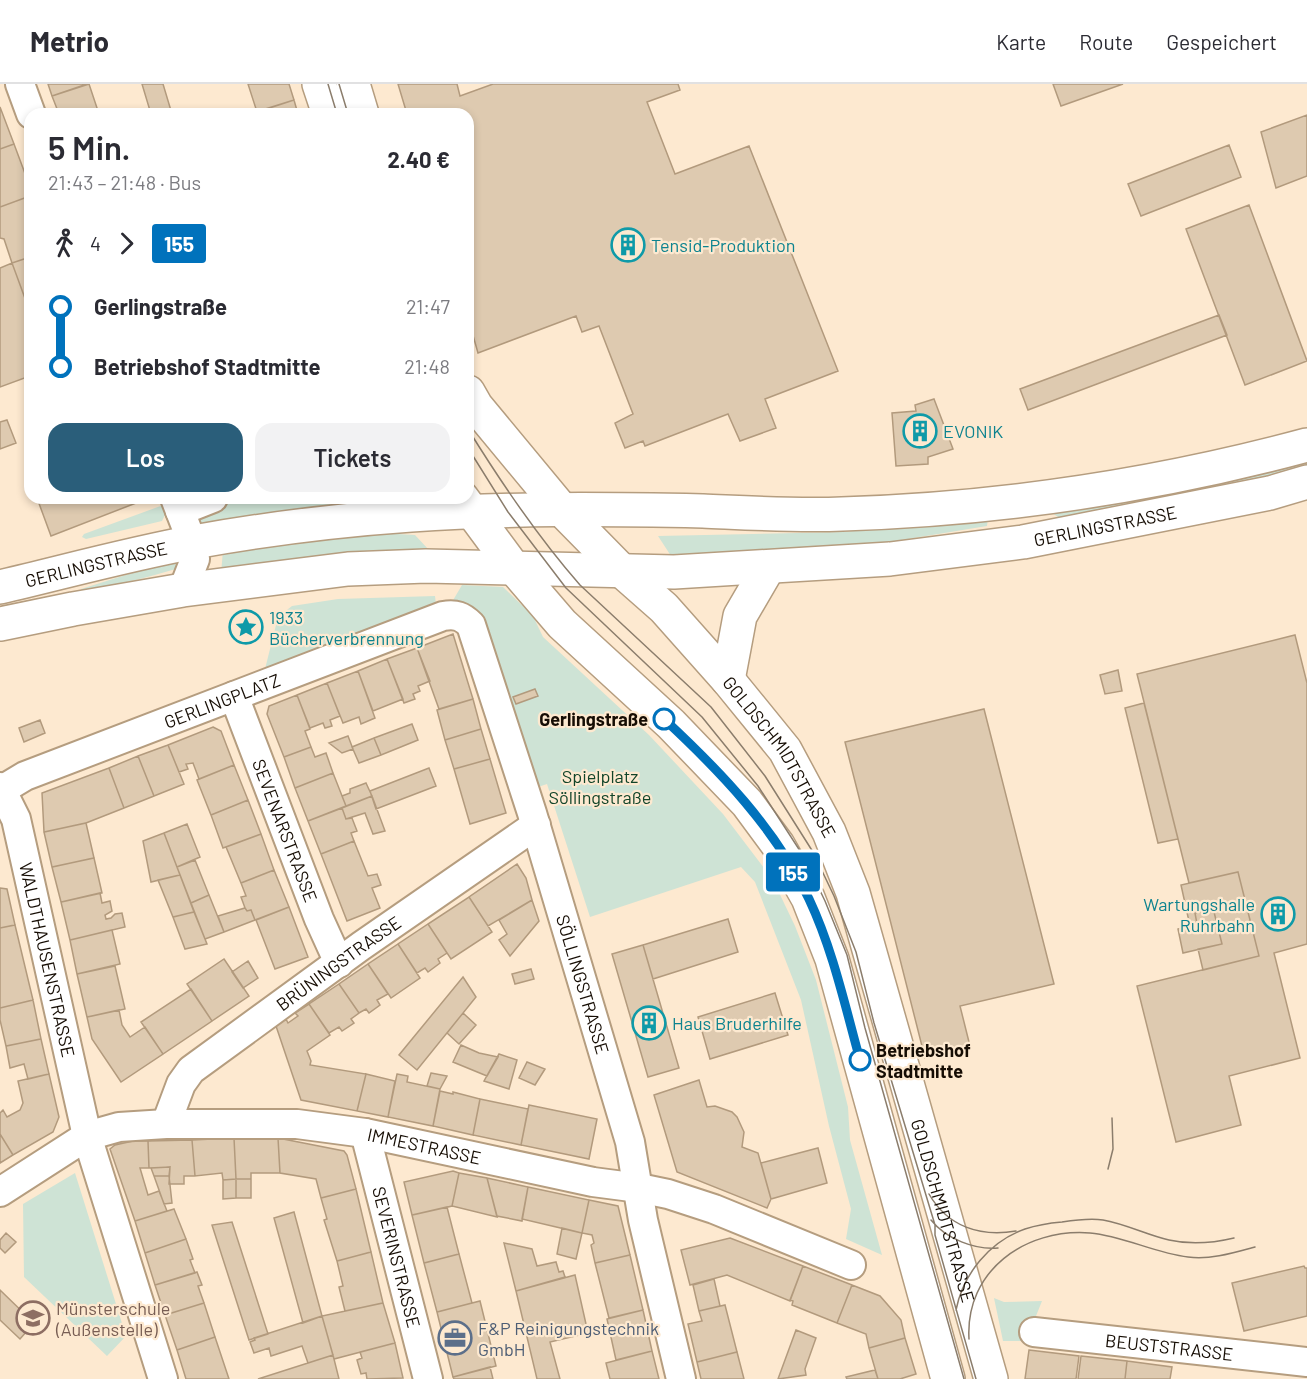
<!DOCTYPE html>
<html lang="de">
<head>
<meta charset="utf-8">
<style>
	:root { --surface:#fff; --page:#f2f2f3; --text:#2b2b33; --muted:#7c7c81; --line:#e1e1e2; --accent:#2a5e7a }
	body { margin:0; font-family:Barlow,sans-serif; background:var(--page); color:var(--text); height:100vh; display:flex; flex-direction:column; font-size:22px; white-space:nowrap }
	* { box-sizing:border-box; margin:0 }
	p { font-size:20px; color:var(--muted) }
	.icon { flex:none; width:33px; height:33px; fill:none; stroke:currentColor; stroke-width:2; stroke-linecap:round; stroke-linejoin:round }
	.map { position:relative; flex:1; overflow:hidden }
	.details { position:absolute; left:24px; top:24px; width:450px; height:396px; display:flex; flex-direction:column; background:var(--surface); border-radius:18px; box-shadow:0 3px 9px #0003 }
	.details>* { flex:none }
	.badge { padding:0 12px; border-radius:4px; font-size:21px; line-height:39px }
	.map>.badge { position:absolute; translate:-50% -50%; box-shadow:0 0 0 3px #fff }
	.legs { display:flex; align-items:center; gap:9px; height:66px; padding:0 24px; font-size:20px }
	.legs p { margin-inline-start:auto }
	.overview { display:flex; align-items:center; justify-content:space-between; height:102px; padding:0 24px }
	h1 { font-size:33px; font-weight:600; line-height:45px }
	.primary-button { display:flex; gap:12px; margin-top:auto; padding:12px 24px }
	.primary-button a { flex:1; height:69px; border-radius:18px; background:var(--accent); color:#fff; font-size:24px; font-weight:600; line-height:69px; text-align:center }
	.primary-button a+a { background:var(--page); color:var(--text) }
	ul { padding:0 24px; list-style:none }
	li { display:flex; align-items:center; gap:21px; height:60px; font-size:22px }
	li i { display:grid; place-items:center; width:9px; height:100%; margin:0 8px; background:currentColor }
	li i::after { content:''; width:15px; height:15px; margin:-8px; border:4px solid; border-radius:50%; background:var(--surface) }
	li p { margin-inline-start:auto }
	li:first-child i { background:linear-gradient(#0000 50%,currentColor 0) }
	li:last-child i { background:linear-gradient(currentColor 50%,#0000 0) }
	header { display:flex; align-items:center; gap:36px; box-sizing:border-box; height:84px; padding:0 30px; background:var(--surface); border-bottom:2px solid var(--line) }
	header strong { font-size:28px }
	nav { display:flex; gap:33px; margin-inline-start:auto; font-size:21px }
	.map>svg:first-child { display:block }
	.green { fill:#cee3d5 }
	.building { fill:#decab0; stroke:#b29a7d; stroke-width:1.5 }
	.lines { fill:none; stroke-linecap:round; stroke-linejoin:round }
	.minor-casing { stroke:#b59d7f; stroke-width:32 }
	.secondary-casing { stroke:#b59d7f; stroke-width:36 }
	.minor { stroke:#fff; stroke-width:28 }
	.secondary { stroke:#fff; stroke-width:33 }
	.tram { stroke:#8b7d6c; stroke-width:1.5 }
	.line-1-casing { stroke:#fff; stroke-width:14 }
	.line-1 { stroke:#0072bc; stroke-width:9 }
	.stop-1-dot { fill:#fff; stroke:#0072bc; stroke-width:3 }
	.labels { text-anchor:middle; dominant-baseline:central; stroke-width:4.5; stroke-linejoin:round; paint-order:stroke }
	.culture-label { font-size:18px; fill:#0d838f; stroke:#fde9d0; text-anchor:start }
	.street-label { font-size:18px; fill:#160d04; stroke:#fde9d0 }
	.stop-label { font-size:18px; font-weight:bold; fill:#160d04; stroke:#fde9d0; text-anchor:end }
	.park-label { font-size:18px; fill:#114429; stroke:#fde9d0 }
	.education-label { font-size:18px; fill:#785e54; stroke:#fde9d0; text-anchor:start }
	.service-label { font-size:18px; fill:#4e5e75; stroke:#fde9d0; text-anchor:start }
</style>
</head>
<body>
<header>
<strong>Metrio</strong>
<nav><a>Karte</a><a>Route</a><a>Gespeichert</a></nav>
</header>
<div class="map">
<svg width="1307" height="1295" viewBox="0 0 1307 1295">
	<rect width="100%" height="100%" fill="#fde9d0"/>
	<path class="green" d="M1307 373V383L1264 395 1066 438 1052 429Z
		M237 414H387L391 420 202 441 193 431Z
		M166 420V429L162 437 86 455 82 453 84 450Z
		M988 434 987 442 853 464 673 475 658 452 843 448Z
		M364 448 415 451 429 466H372L221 490 223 466Z
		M183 473 179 484C147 494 114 501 81 508V505Z
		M462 501 503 503 533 532 543 553 649 651 723 730 773 796 795 842 816 896 848 1023 850 1056 882 1171 846 1155 851 1125 829 1042 801 916 755 798 741 783 590 833 547 700 538 703 452 518Z
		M435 512 436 521 265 585 278 533 292 522 338 515Z
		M75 1089 126 1252 107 1272 24 1193 23 1120Z
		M994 1214 1004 1218 1042 1217 1026 1257H1003Z"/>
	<path class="building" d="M48 0H87L52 12Z
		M89 0 99 30H59L52 12Z
		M142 0H163L172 30H151Z
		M248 0H289L294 16 257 28Z
		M398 0H457L460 12 493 0H678L680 6 647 18 675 90 749 62 838 287 765 315 776 344 740 357 728 330 645 362 643 357 625 364 615 339 633 330 599 242 582 248 576 232 478 269 468 234V30H407Z
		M1053 0H1123L1061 22Z
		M294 16 298 30H263L262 26Z
		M0 23 14 60 0 65Z
		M1307 31V92L1276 104 1261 48Z
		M14 60 30 103V112L0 123V65Z
		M1229 61 1241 93 1141 132 1128 100Z
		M30 112V173L12 179 4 155 0 154V123Z
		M1249 121 1307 277 1245 301 1186 145Z
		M30 173V228L12 179Z
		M12 179 30 228V292L0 303V184Z
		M1219 231 1227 251 1028 326 1020 305Z
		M934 315 953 365 928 373V380L896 382 892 329 916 327 915 321Z
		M7 336 16 359 0 365V338Z
		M37 414H134L136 419 51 452Z
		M453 550 473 615 439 625 417 564Z
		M1295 551 1307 599V860L1274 869 1300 974 1229 992 1241 1041 1176 1058 1137 902 1259 872 1238 788 1189 799 1137 590Z
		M417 564 430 597 418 602 420 607 413 610 415 615 404 619 387 575Z
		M387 575 403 615 373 627 358 587Z
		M1118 586 1122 607 1105 610 1100 591Z
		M358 587 375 634 361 640 359 633 343 639 327 599Z
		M327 599 340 632 330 636 332 642 325 644 323 639 310 644 297 611Z
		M535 605 538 612 516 620 513 613Z
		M297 611 310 645 305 647 311 663 284 673 267 630 269 622Z
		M473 615 481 645 445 656 437 626Z
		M1144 619 1178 755 1158 759 1125 624Z
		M984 625 1054 900 960 922 970 962 925 974 845 658Z
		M40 636 45 649 24 658 19 644Z
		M412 640 418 656 381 671 374 654Z
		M213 643 221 647 234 681 199 695 193 679 186 680 188 685 179 688 168 661Z
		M481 645 490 675 454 685 445 656Z
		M348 652 353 665 342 669 329 659Z
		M374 654 381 671 359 679 352 663Z
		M168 661 184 700 154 712 138 672Z
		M311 663 315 673 326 669 333 689 295 704 284 673Z
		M138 672 154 712 124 724 109 684Z
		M490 675 506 729 470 740 454 685Z
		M234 681 248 716 211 731 197 696Z
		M109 684 124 724 86 739 44 748 42 709Z
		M429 684 436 702 376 725 370 707Z
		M333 689 346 722 308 737 295 704Z
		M366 699 372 712 346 722 342 712 350 709V705Z
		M372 712 385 747 373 750 365 729 346 735 342 724Z
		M248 716 261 750 223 764 211 731Z
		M342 724 346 735 352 734 357 747 351 749 354 757 321 770 308 737Z
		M86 739 94 774 52 783 44 748Z
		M187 740 200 773 177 783 164 749Z
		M164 749 180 791 151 798 143 757Z
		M261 750 274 786 241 799 226 763Z
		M354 757 368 792 377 790 381 801 372 804 380 824 347 837 321 770Z
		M94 774 102 809 61 818 52 783Z
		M195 776 209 811 191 819 177 783Z
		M517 780 526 794 532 816 488 842 469 813Z
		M274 786 289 823 255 836 251 826 247 827 245 824 241 813 246 812 241 799Z
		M1238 788 1259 872 1203 886 1198 865 1222 860 1213 824 1195 829 1197 840 1190 842 1181 801Z
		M180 791 194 828 173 833 158 796Z
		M0 804 7 805 15 841 0 844Z
		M100 809 102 819 110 817 112 827 105 831 106 835 111 834 115 830 122 829 125 843 70 856 61 818Z
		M209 811 224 848 205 855 191 819Z
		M469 813 492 848 451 875 428 840Z
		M532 816 539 837 510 872 499 856 507 850 499 836Z
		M289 823 308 873 275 885 256 836Z
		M245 824 247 827 251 826 255 836 224 848 218 832Z
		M1213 824 1222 860 1183 869 1178 845 1197 840 1195 829Z
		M194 828 207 860 185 865 173 833Z
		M728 835 738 868 653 895 643 861Z
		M428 840 447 869 438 875 440 879 428 888 425 884 417 889 398 860Z
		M15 841 33 916 0 924V844Z
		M112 846 120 880 77 890 70 856Z
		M398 860 420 894 391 914 368 880Z
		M643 861 679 984 648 993 612 870Z
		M224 875 249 912 212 937 187 900Z
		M248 877 258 894 243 904 232 888Z
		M368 880 388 910 377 916 380 921 369 929 366 925 359 929 339 900Z
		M115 882 125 925 87 933 77 890Z
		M531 885 534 895 515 900 512 890Z
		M463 893 476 913 417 986 399 971Z
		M339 900 359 929 351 935 354 939 342 947 339 943 329 949 309 920Z
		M191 905 212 937 163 970 141 938Z
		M775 909 788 951 710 975 698 933Z
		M33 916 41 955 6 962 0 936V924Z
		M309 920 330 951 307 967 311 977 310 981 366 990 357 1027 301 1016 276 942 286 935 288 939 298 932 295 929Z
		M119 926 122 941 130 953 145 943 163 970 121 998 92 955 87 933Z
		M463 929 476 941 459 960 447 949Z
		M41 955 49 990 28 995 24 980 10 984 6 962Z
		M461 961 479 969 498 973 487 992 453 978Z
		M499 970 517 976 509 1005 484 997Z
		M527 978 545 985 535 1001 519 994Z
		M431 989 447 992 440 1005 427 1002Z
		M49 990 59 1033 53 1048 13 1071 0 1050V1029L3 1026 7 1033 20 1026 23 1019 18 997Z
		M366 990 395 997 388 1033 357 1027Z
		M397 990 408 992 407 998 440 1005 433 1042 388 1033Z
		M699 996 707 1023 715 1022 732 1028 737 1033 744 1048 742 1063 758 1069 771 1115 767 1124 677 1088 654 1011Z
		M440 1007 453 1010V1008L480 1015 473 1051 433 1042Z
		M480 1015 528 1025 521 1061 473 1051Z
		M529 1021 597 1035 589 1075 521 1061Z
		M0 1050 13 1071 0 1079Z
		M234 1054H278L280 1089H251V1095H236Z
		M234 1054 236 1095 223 1096 222 1089 195 1092 192 1056Z
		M278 1054 344 1067 347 1071 356 1105 321 1114 316 1095 280 1089Z
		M192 1056 195 1092H184V1100H169L170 1083 149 1084 148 1057Z
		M133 1057H148L149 1084H140L148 1111 159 1107 167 1127 135 1137 110 1065 115 1061Z
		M818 1064 827 1099 771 1115 761 1079Z
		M170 1083 169 1092H154L151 1084Z
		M453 1087 459 1089 452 1122 412 1131 404 1098Z
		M459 1089 487 1094 497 1133 452 1122Z
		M154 1092H169L172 1119 164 1120Z
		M487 1094 528 1103 522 1137 497 1132Z
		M236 1095H251V1114H236Z
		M236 1095V1114L223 1115V1096Z
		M528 1103 589 1116 582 1149 522 1135Z
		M356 1105 371 1168 337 1177 324 1136 327 1135 321 1114Z
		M589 1116 618 1122 630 1171 595 1179 591 1161 594 1159 592 1151 582 1149Z
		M447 1123 459 1170 424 1179 412 1131Z
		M174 1125 186 1155 145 1169 135 1137Z
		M294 1128 322 1232 303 1239 274 1134Z
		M232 1138 268 1250 249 1256 212 1141Z
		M562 1144 582 1149 576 1175 557 1170Z
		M6 1149 16 1158 5 1169 0 1164V1156Z
		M730 1154 803 1182 790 1217 727 1191 690 1201 681 1166Z
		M186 1155 193 1175 190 1176 195 1189 155 1201 145 1169Z
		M504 1159 532 1165 537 1182 556 1178 559 1188 563 1187 565 1193 516 1207Z
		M371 1168 383 1219 345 1227 339 1203 343 1202 337 1177Z
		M459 1170 472 1219 437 1228 424 1179Z
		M630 1171 643 1226 609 1234 595 1179Z
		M803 1182 852 1201 837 1239 792 1221 793 1217 790 1216Z
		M1304 1182 1305 1184H1307V1232L1244 1247 1232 1199Z
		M197 1188 202 1201 198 1202 204 1219 165 1231 155 1201Z
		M575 1191 588 1249 550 1258 560 1295H537L516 1207Z
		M714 1195 720 1222 699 1227 693 1201Z
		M852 1201 880 1212 901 1236 905 1254 869 1264 866 1250 837 1239Z
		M0 1206 34 1239 20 1255 0 1236Z
		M480 1217 496 1282 453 1293 437 1228Z
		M204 1219 215 1253 177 1266 165 1231Z
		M383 1219 395 1259 334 1275 322 1232Z
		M725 1221 737 1268 697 1278 688 1240 702 1237 699 1227Z
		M643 1226 652 1267 616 1276 607 1235Z
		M322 1232 333 1271 308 1279 302 1262 271 1272 269 1264 254 1269 250 1258 255 1256 254 1254Z
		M796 1246 816 1254 805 1285 806 1291 778 1295Z
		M215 1253 229 1295H186L177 1266Z
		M905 1254 916 1290 900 1295H878L869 1264Z
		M395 1259 403 1294 367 1295 366 1289 361 1290 357 1276 362 1274 360 1268Z
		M1029 1266 1079 1272 1076 1295H1025Z
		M652 1267 659 1295H610L606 1279Z
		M737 1268 744 1295H701L697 1278Z
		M333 1271 339 1295H258Z
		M1081 1272 1127 1277 1125 1295H1078Z
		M1127 1277 1172 1283 1170 1295H1125Z
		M490 1283 493 1295H454L453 1293Z
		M875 1286 878 1295H847L846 1293Z"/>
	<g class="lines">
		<g class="minor-casing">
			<g id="minor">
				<path d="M20 0 31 30"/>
				<path d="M175 414 192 458 195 475 183 506"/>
				<path d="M180 427 213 414"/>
				<path id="s1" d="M234 612 319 835 339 879"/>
				<path id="s2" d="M0 703 16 735 87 1052 163 1295"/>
				<path id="s3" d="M0 707 25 692 443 532C456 530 462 532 471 541L532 729 630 1058 643 1136 681 1295"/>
				<path id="s4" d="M166 1040 181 1000 191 986 361 862 536 741"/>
				<path id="s5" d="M365 1049 428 1295"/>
				<path id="s6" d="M0 1108 87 1052 119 1043 166 1040H297L365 1049 593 1098 639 1104 668 1110 714 1125 851 1181"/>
				<path id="s7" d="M1034 1248 1307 1278"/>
			</g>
		</g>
		<g class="secondary-casing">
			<g id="secondary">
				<path d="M319 0 329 30"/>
				<path d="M353 0 362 30"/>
				<path id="s8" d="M468 308 476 322 563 427 622 487 664 524 728 596 785 666 829 748 853 809 991 1295"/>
				<path d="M462 414 513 483 562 540 671 640 747 719 778 761 808 814 832 875 948 1295"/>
				<path id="s9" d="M0 503C64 488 129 470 194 458 266 445 338 436 411 431 508 424 606 425 703 427 749 429 796 432 842 430 1000 425 1155 402 1307 361"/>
				<path id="s10" d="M0 540 73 525 183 506 348 485 426 482 674 488 890 475 1023 458 1270 409 1307 398"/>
				<path d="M728 596 740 532 768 484"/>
			</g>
		</g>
		<use href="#minor" class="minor"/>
		<use href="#secondary" class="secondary"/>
		<path class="tram" d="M328 0 337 30
			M339 0 348 30
			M468 345C502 400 537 452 580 501L711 623 765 692 813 768 834 812 856 868 874 939 935 1141V1151L976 1295
			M468 364 508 428 566 504 702 633 758 702 804 773 825 817 847 871 865 944 964 1295
			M1108 1085 1113 1065 1112 1034
			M929 1110C948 1143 980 1153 1016 1147
			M931 1136C946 1155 975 1166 998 1164
			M956 1226C963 1190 990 1157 1025 1145 1037 1141 1050 1139 1062 1138 1075 1136 1090 1134 1103 1136 1126 1140 1147 1151 1169 1156 1191 1161 1213 1159 1234 1154
			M969 1255C965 1187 1025 1144 1090 1149 1124 1152 1154 1169 1188 1173 1210 1176 1233 1169 1255 1163"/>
	</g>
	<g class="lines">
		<g class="line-1-casing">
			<path id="line-1" d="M664 635C720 687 776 745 809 815 833 866 845 922 860 976"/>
		</g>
		<use href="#line-1" class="line-1"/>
	</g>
	<defs>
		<g id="building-ring" transform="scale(1.725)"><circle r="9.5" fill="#fde9d0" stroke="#0f9aa8" stroke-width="1.5"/><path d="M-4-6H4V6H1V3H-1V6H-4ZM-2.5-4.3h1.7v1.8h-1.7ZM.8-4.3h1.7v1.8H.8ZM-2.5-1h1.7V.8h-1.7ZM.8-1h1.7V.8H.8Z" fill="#0f9aa8"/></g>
		<g id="sight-ring" transform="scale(1.725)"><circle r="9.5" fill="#fde9d0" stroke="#0f9aa8" stroke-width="1.5"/><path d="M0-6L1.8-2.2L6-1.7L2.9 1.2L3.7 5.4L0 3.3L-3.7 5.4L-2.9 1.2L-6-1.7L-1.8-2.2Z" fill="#0f9aa8"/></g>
		<g id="school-ring" transform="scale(1.725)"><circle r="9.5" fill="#fde9d0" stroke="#8d6e63" stroke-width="1.5"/><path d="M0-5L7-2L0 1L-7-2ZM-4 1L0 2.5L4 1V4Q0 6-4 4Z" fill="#8d6e63"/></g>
		<g id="office-ring" transform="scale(1.725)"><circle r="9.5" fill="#fde9d0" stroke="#5c6f8a" stroke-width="1.5"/><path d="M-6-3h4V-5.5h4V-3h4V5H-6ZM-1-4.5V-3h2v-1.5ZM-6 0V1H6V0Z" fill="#5c6f8a"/></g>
	</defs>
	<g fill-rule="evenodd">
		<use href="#building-ring" x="628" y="161"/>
		<use href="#building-ring" x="920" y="347"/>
		<use href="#sight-ring" x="246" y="543"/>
		<use href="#building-ring" x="1278" y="830"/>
		<use href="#building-ring" x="649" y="939"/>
		<use href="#school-ring" x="33" y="1234"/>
		<use href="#office-ring" x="455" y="1254"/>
	</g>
	<g class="stop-1-dot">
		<circle cx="664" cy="635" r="10"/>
		<circle cx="860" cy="976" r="10"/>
	</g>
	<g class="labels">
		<g class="culture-label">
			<text x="651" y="161">Tensid-Produktion</text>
			<text x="943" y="347">EVONIK</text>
			<text x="269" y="533">1933<tspan x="269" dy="21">Bücherverbrennung</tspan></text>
			<text x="1255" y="820" text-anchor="end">Wartungshalle<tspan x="1255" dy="21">Ruhrbahn</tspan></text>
			<text x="672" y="939">Haus Bruderhilfe</text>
		</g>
		<g class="street-label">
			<text stroke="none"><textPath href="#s10" startOffset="1113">GERLINGSTRASSE</textPath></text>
			<text stroke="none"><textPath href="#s9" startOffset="99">GERLINGSTRASSE</textPath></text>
			<text stroke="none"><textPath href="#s3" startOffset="240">GERLINGPLATZ</textPath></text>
			<text stroke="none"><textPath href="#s8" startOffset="482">GOLDSCHMIDTSTRASSE</textPath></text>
			<text stroke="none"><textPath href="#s1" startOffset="144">SEVENARSTRASSE</textPath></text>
			<text stroke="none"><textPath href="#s2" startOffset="180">WALDTHAUSENSTRASSE</textPath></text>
			<text stroke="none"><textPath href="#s4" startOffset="242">BRÜNINGSTRASSE</textPath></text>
			<text stroke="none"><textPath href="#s3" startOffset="884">SÖLLINGSTRASSE</textPath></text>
			<text stroke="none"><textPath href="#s6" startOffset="444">IMMESTRASSE</textPath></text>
			<text stroke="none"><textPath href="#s8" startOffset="968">GOLDSCHMIDTSTRASSE</textPath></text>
			<text stroke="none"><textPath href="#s5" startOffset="128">SEVERINSTRASSE</textPath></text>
			<text stroke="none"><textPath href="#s7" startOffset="136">BEUSTSTRASSE</textPath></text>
		</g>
		<g class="stop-label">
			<text x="648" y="635">Gerlingstraße</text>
			<text x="876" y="966" text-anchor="start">Betriebshof<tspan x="876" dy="21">Stadtmitte</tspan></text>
		</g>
		<g class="park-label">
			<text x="600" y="692">Spielplatz<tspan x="600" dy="21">Söllingstraße</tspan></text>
		</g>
		<g class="education-label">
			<text x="56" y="1224">Münsterschule<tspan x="56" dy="21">(Außenstelle)</tspan></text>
		</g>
		<g class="service-label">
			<text x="478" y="1244">F&amp;P Reinigungstechnik<tspan x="478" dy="21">GmbH</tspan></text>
		</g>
	</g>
</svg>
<b class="badge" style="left:793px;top:788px;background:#0072bc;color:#fff">155</b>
<section class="details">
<div class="overview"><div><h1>5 Min.</h1><p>21:43 – 21:48 · Bus</p></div><b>2.40 €</b></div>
<div class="legs"><svg class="icon" aria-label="walk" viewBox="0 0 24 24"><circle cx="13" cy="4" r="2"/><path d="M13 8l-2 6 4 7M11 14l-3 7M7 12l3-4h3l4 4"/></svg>4<svg class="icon" aria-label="forward" viewBox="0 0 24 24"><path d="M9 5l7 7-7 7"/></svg><b class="badge" style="background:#0072bc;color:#fff">155</b></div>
<ul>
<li><i style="color:#0072bc"></i><b>Gerlingstraße</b><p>21:47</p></li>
<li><i style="color:#0072bc"></i><b>Betriebshof Stadtmitte</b><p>21:48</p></li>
</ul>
<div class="primary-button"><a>Los</a><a>Tickets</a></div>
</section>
</div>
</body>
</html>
